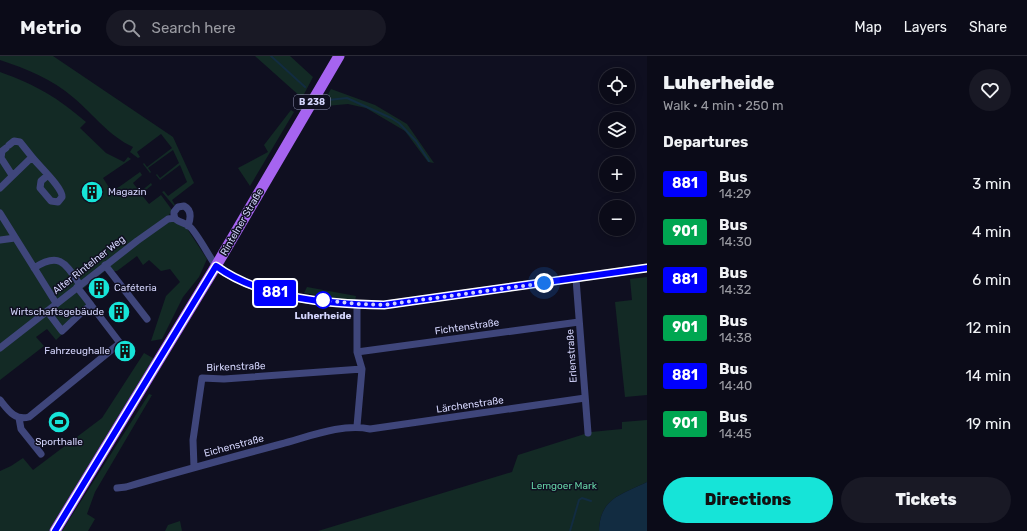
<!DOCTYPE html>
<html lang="en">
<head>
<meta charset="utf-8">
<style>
	:root { --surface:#0b0b18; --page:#191925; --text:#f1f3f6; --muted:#9a9ba2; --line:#2b2b37; --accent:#16e4d8 }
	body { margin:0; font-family:Rubik,sans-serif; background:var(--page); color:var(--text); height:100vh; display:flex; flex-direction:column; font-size:15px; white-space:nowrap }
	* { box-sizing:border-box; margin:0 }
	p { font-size:13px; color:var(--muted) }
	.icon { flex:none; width:22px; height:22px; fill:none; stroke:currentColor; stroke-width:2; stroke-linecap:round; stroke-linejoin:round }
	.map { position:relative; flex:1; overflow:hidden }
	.drawer { display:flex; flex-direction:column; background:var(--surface); width:380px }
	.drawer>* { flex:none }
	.badge { padding:0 8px; border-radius:3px; font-size:14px; line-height:26px }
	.controls { position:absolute; left:599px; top:12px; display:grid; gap:8px }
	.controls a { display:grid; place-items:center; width:36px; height:36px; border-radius:50%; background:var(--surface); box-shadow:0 2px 10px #0003,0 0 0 1px var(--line); font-size:20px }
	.you { position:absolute; width:20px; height:20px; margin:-10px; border:3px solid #fff; border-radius:50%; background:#1a73e8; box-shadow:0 0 0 6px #1a73e833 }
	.map>.badge { position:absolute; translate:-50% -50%; box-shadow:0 0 0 2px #fff }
	h2 { padding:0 16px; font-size:15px; line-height:36px }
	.round { display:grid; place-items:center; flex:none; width:42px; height:42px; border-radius:21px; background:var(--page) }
	.overview { display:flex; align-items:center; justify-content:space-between; height:68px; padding:0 16px }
	h1 { font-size:19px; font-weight:800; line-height:30px }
	.button { display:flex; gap:8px; margin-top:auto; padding:8px 16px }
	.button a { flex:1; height:46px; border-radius:24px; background:var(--accent); color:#111; font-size:16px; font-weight:800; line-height:46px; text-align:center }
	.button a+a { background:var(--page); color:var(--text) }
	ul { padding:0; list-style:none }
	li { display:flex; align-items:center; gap:12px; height:48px; padding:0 16px }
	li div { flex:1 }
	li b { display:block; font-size:15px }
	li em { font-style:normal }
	li .badge { min-width:44px; font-weight:700; text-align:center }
	header { display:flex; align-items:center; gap:24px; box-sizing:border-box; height:56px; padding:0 20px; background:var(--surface); border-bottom:1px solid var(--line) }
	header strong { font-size:19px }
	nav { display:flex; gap:22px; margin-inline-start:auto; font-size:14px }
	.search { width:280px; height:36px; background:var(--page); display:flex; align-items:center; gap:10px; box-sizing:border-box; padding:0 14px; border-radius:22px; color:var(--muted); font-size:15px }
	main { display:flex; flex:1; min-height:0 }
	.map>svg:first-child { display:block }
	.green { fill:#132a25 }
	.water { fill:#122c41 }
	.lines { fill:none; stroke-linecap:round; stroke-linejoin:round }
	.stream { stroke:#122c41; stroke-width:2 }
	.minor { stroke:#3f467b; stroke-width:7 }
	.secondary { stroke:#7384f2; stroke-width:8 }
	.primary { stroke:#a664f0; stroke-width:11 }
	.line-casing { stroke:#fff; stroke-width:9 }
	.line { stroke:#00f; stroke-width:6 }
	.walk { stroke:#d3d4fb; stroke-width:4; stroke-dasharray:0 7.2 }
	.stop-dot { fill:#fff; stroke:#00f; stroke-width:2 }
	.labels { text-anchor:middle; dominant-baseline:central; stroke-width:3; stroke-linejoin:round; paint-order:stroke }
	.shield { fill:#0f0f20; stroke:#9899b9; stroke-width:1 }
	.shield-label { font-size:9px; font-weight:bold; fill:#d3d4fb }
	.poi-label { font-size:10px; fill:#d3d4fb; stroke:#0f0f20; text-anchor:start }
	.street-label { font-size:10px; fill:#d3d4fb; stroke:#0f0f20 }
	.stop-label { font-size:10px; font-weight:bold; fill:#d3d4fb; stroke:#0f0f20 }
	.park-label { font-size:10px; fill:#66d4a7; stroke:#0f0f20 }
</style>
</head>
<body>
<header>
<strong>Metrio</strong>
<div class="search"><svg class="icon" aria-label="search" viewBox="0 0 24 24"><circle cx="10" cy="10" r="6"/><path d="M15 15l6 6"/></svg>Search here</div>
<nav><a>Map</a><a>Layers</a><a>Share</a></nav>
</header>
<main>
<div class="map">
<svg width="647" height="475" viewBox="0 0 647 475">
	<rect width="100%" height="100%" fill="#0f0f20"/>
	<path class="green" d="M0 0H53L173 81 194 127 172 144 175 149 174 150 162 136 164 135 168 140 187 126 180 109 160 124 156 119 157 118 160 122 179 107 173 94 148 112 151 116 150 117 143 108 144 107 147 111 172 92 161 78 137 96 140 101 138 102 130 96 133 91C109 80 94 59 74 42 52 23 27 13 0 4Z
		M255 0H290L313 21 302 42Z
		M0 16C36 29 57 41 86 66L80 72 106 97 124 106 128 101 131 103 103 122 112 136 140 116 142 119 133 127 140 136 151 127 152 129 141 138 149 148 161 139 172 154 169 159 176 166 186 171 207 203 199 221 183 241 162 283 151 285 166 240 180 226 170 213 161 215 149 204 143 209 137 200 117 215H105L79 236 90 252 56 284 47 273 36 281 44 290 0 324Z
		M331 33 375 49 407 68 434 107 428 106 405 75 366 52 348 48 326 50 323 47Z
		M291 54 294 56 250 130 238 112 268 96 264 89Z
		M647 221V339L625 341 615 246 632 244 630 223Z
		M307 231 356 240 355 245 304 237Z
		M144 297 158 305 51 475H0V415L11 410 23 402 33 414 102 362Z
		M149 338 152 339 95 436 87 458 95 463 88 475H62Z
		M647 364V426C621 439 600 442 599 475H318L512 416 518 399 591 376 622 373V366Z
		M180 465 182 475H165L168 469Z"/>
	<path class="water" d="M647 426V475H599C600 442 621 439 647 426Z"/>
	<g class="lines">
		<path class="stream" d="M271 0 305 31
			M323 42 328 44 347 42 391 62 399 67 416 85 429 105
			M570 475 579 444 582 442 591 445"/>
		<path class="minor" d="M9 89 14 85 20 86 32 101
			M6 92 2 95 1 102 12 119
			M0 132 32 101C39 110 63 132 62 141L58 146 51 145 40 132 41 125 48 119
			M0 157 56 247
			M188 170C191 162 192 154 184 150L178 151 174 156C173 167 183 165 189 170 196 175 210 202 216 210
			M0 184 15 182
			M105 209 147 263
			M34 212C60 195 66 208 80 229
			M576 223 588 377
			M47 255 62 275C72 266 80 257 91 249L77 231
			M0 292 137 185 168 163 175 162
			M357 296 579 266
			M0 344C8 354 15 365 29 361L120 287 91 249
			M19 362 21 373 41 398
			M357 370 362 313 357 296V249
			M194 411 193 384 202 322 224 323 362 313
			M117 432 126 431C177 416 229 402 281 388 308 381 342 367 370 373L585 342"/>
		<path class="secondary" d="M216 210C260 243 330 248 384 249L647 212"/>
		<path class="primary" d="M55 475 216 210 339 0"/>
	</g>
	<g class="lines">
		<g class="line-casing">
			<path id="line" d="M55 475 216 210C261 243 330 248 384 249L647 212"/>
		</g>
		<use href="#line" class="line"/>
		<path class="walk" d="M323 244 358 248 384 249 544 227"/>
	</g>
	<defs>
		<g id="building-disc" transform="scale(1.15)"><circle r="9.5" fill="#16e4d8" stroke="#0f0f20"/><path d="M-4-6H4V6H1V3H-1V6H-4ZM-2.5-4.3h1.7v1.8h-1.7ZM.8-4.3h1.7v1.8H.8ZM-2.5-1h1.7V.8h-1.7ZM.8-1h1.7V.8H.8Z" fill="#111"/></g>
		<g id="stadium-disc" transform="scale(1.15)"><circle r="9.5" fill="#16e4d8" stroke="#0f0f20"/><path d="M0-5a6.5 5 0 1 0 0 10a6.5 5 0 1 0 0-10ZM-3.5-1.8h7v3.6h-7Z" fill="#111"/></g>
	</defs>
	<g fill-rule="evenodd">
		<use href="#building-disc" x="92" y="136"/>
		<use href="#building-disc" x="99" y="232"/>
		<use href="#building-disc" x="119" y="256"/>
		<use href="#building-disc" x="125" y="295"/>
		<use href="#stadium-disc" x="59" y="366"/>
	</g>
	<circle class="stop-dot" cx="323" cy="244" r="8"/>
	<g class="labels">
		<rect class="shield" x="294" y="39" width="36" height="14" rx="3"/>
		<g class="shield-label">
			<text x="312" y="46">B 238</text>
		</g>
		<g class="poi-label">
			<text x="108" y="136">Magazin</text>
			<text x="114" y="232">Caféteria</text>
			<text x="104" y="256" text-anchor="end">Wirtschaftsgebäude</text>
			<text x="110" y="295" text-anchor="end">Fahrzeughalle</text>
			<text x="59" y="386" text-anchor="middle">Sporthalle</text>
		</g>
		<g class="street-label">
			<text transform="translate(242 166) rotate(-60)">Rintelner Straße</text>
			<text transform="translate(89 209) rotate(-38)">Alter Rintelner Weg</text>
			<text transform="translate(467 271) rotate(-8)">Fichtenstraße</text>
			<text transform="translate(572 300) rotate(-94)">Erlenstraße</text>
			<text transform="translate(236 311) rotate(-2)">Birkenstraße</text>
			<text transform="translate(470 349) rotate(-8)">Lärchenstraße</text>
			<text transform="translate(234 390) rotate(-15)">Eichenstraße</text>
		</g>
		<g class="stop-label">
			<text x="323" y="260">Luherheide</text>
		</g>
		<g class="park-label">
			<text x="564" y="430">Lemgoer Mark</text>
		</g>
	</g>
</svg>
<div class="controls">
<a><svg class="icon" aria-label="locate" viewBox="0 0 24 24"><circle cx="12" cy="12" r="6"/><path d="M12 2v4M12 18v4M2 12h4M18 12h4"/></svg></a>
<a><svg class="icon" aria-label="layers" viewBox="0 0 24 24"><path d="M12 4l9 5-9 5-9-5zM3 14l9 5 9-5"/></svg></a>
<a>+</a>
<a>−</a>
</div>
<div class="you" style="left:544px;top:227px"></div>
<b class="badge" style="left:275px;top:237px;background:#00f;color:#fff">881</b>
</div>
<section class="drawer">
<div class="overview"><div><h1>Luherheide</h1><p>Walk · 4 min · 250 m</p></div><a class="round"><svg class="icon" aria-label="heart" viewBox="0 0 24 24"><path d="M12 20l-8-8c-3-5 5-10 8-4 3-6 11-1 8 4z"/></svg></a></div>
<h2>Departures</h2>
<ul>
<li><span class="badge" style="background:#00f;color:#fff">881</span><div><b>Bus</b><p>14:29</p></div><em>3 min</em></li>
<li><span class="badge" style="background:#00a651;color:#fff">901</span><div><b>Bus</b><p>14:30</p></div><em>4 min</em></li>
<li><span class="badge" style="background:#00f;color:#fff">881</span><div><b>Bus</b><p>14:32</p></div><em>6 min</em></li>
<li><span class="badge" style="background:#00a651;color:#fff">901</span><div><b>Bus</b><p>14:38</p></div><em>12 min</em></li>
<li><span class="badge" style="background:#00f;color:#fff">881</span><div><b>Bus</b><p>14:40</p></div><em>14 min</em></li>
<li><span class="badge" style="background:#00a651;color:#fff">901</span><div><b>Bus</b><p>14:45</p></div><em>19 min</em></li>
</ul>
<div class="button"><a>Directions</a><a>Tickets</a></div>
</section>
</main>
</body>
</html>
